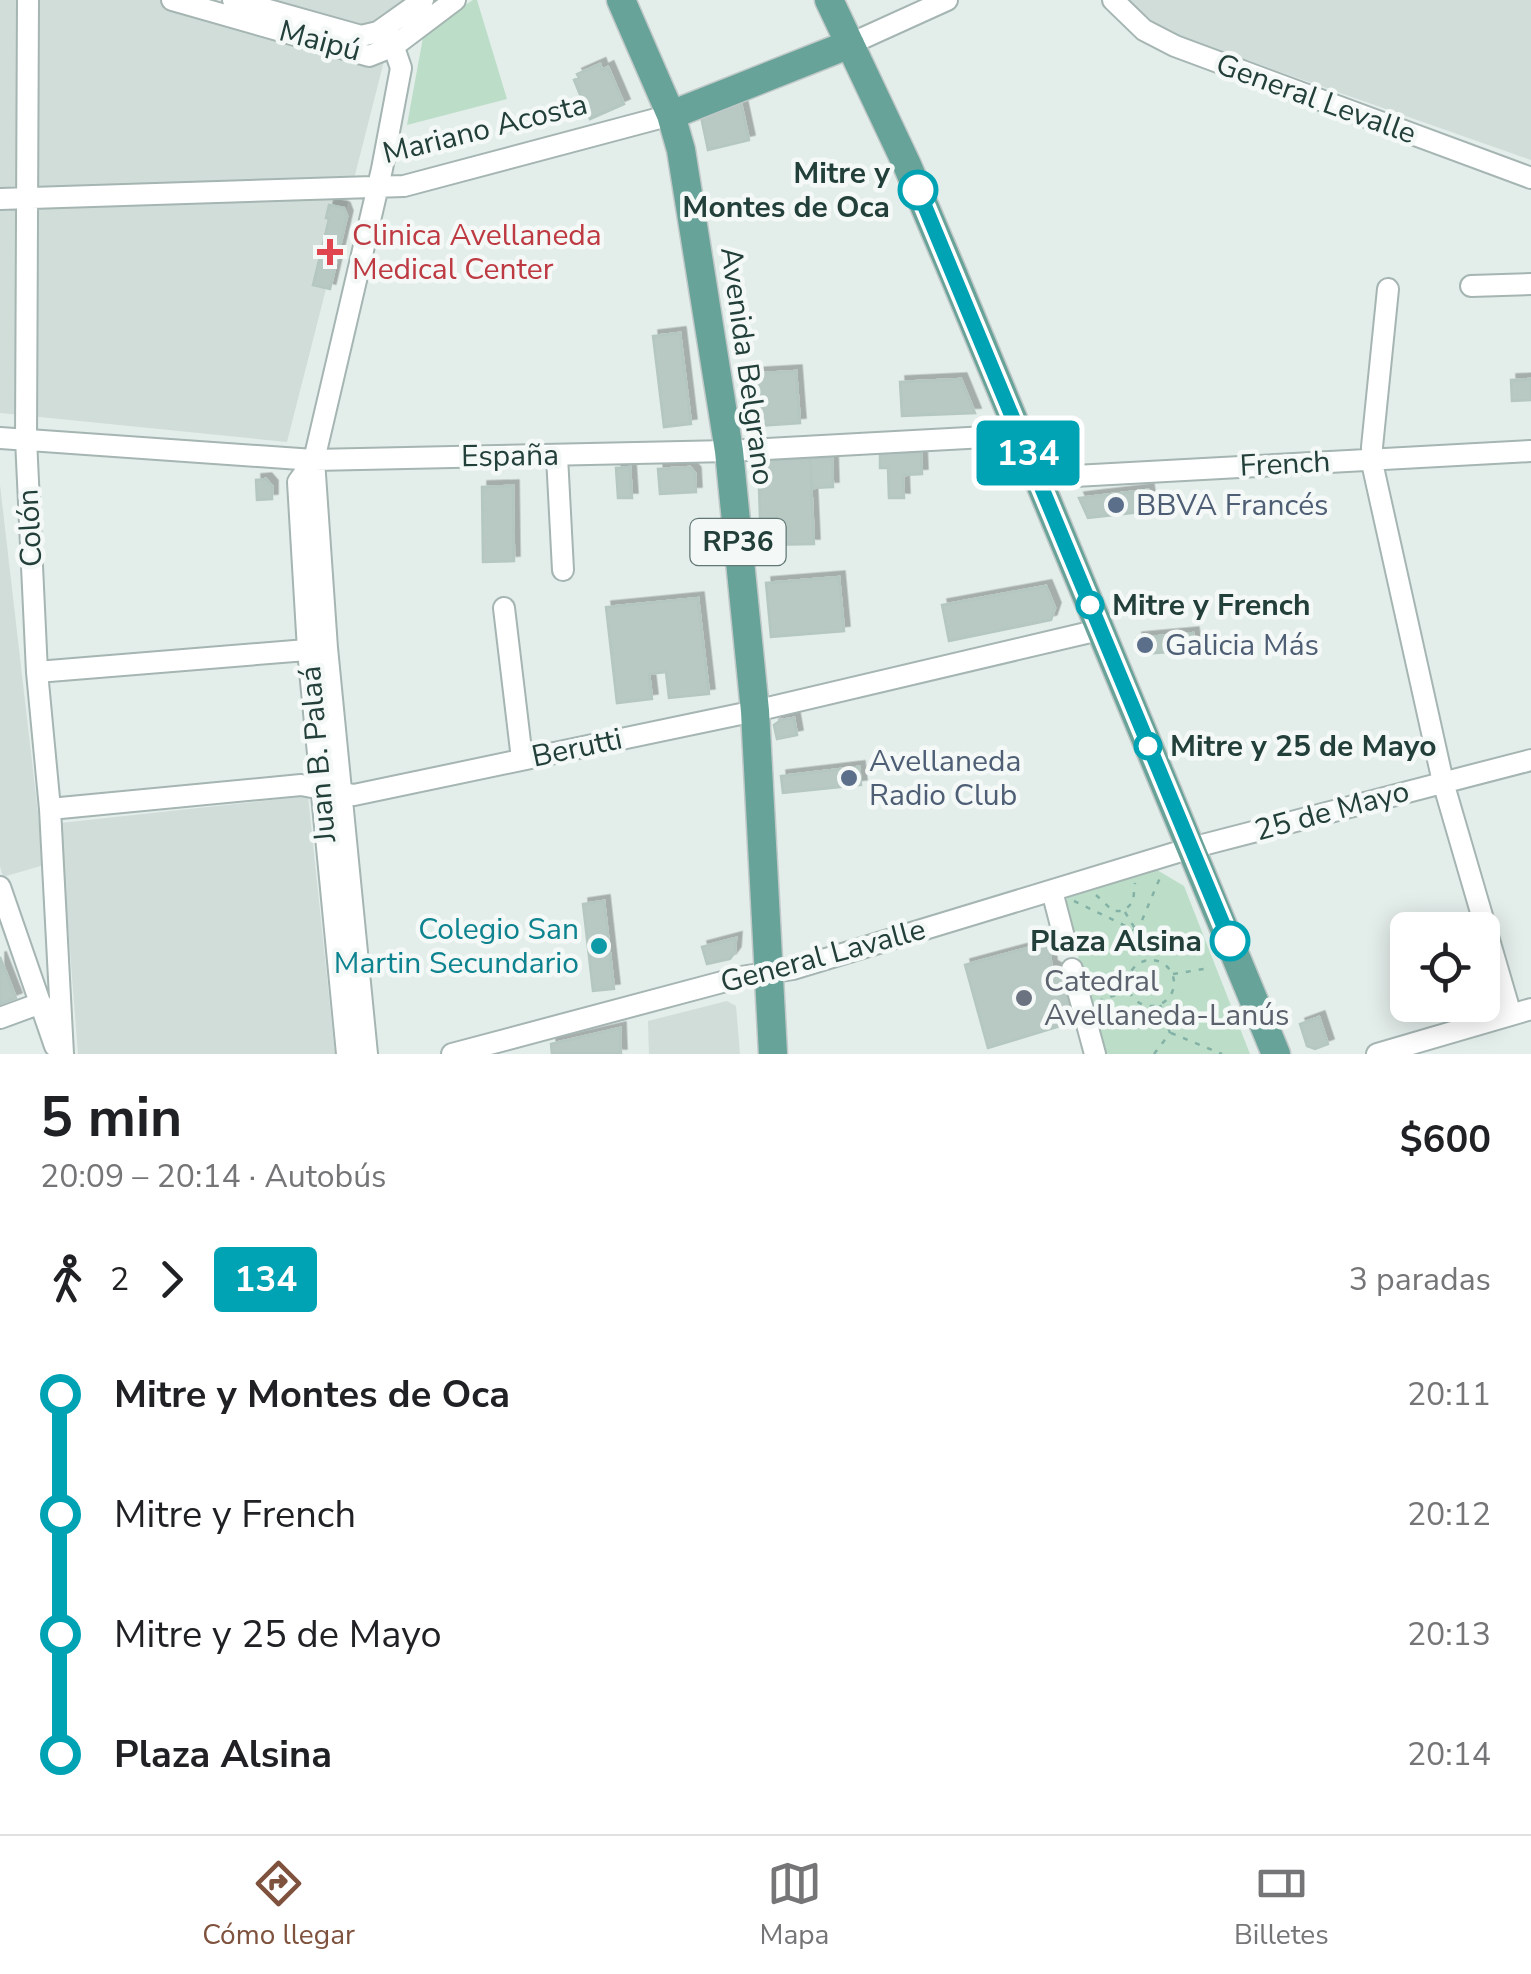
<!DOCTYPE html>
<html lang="es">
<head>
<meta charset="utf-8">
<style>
	:root { --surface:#fff; --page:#f6f6f6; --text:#202124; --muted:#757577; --line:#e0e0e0; --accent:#7f523d }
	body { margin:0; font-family:"Nunito Sans",sans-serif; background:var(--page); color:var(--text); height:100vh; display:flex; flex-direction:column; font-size:38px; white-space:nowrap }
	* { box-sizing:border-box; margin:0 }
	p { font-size:32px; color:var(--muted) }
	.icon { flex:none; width:55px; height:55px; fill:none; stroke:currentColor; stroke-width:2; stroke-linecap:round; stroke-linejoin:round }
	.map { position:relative; height:1054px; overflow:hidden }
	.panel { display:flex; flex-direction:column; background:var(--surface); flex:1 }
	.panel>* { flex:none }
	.badge { padding:0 20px; border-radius:8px; font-size:35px; line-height:65px }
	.controls { position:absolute; left:1390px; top:912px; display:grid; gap:20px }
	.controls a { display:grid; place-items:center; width:110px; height:110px; border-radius:15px; background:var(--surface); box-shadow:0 5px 25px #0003; font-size:50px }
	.map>.badge { position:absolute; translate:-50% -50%; box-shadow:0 0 0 5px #fff }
	.legs { display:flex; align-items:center; gap:15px; height:110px; padding:0 40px; font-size:32px }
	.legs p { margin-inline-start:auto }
	.headline { display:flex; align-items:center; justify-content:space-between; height:170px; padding:0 40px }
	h1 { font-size:55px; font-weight:700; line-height:75px }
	ul { padding:0 40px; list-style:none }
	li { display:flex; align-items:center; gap:35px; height:120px; font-size:38px }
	li i { display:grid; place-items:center; width:15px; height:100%; margin:0 12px; background:currentColor }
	li i::after { content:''; width:25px; height:25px; margin:-12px; border:8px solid; border-radius:50%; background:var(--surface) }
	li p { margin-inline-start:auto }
	li:first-child i { background:linear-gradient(#0000 50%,currentColor 0) }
	li:last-child i { background:linear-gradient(currentColor 50%,#0000 0) }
	.tab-bar { display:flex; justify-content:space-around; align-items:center; height:140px; border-top:2px solid var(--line); background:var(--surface); font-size:28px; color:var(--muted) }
	.tab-bar a { display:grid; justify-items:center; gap:5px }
	.tab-bar .selected { color:var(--accent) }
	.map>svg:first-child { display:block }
	.built { fill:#d1ddd9 }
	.green { fill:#bcdec8 }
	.building { fill:#b8c8c3; stroke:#b5c7c1; stroke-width:2.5; filter:url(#shadow) }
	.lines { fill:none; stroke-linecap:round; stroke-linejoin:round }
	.minor-casing { stroke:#a5b5b2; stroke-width:24 }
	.major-casing { stroke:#c1c9c8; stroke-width:31 }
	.path { stroke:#83b1a6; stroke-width:2.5; stroke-dasharray:5 8; stroke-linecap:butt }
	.minor { stroke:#fff; stroke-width:20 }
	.major { stroke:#67a399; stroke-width:28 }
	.line-1-casing { stroke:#fff; stroke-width:22 }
	.line-1 { stroke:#00a3b4; stroke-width:15 }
	.stop-1-dot { fill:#fff; stroke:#00a3b4; stroke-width:5 }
	.health-dot { fill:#e0444e; stroke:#f4f9f7; stroke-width:4 }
	.service-dot { fill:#5c6f8a; stroke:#f4f9f7; stroke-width:4 }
	.culture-dot { fill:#0f9aa8; stroke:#f4f9f7; stroke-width:4 }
	.worship-dot { fill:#6b7280; stroke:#f4f9f7; stroke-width:4 }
	.labels { text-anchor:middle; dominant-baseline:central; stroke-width:9; stroke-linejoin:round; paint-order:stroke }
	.shield { fill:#f4f9f7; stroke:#617773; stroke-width:2.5 }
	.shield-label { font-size:28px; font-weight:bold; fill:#223f3a }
	.street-label { font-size:30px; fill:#223f3a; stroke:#f4f9f7 }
	.stop-label { font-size:30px; font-weight:bold; fill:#223f3a; stroke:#f4f9f7; text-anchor:end }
	.health-label { font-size:30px; fill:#be3a42; stroke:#f4f9f7; text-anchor:start }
	.service-label { font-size:30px; fill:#4e5e75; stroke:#f4f9f7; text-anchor:start }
	.culture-label { font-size:30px; fill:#0d838f; stroke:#f4f9f7; text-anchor:end }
	.worship-label { font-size:30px; fill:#5b616d; stroke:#f4f9f7; text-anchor:start }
</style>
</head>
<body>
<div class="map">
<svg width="1531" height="1054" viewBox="0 0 1531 1054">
	<defs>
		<filter id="shadow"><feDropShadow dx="5.5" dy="-5.5" stdDeviation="0" flood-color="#0004"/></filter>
	</defs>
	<rect width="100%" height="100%" fill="#e3edea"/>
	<path class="built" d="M0 0H167L384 61 287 442 0 413Z
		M266 0H409L373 28Z
		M1127 0H1531V160L1156 28Z
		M0 485 44 865 3 877 0 866Z
		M308 796 335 1054H78L60 823Z
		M727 1001 736 1006 740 1054H649L648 1021Z"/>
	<path class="green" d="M473 0H477L507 99 407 125 424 32Z
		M1157 870 1184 886 1250 1054H1104L1064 903 1068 897Z"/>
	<path class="building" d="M600 64 602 70 608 67 624 104 590 119 574 80 579 78 577 74Z
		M741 103 749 140 708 150 700 112Z
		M329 205 344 208 347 216 330 289 313 285 329 219 326 218Z
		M680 333 691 424 664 427 653 336Z
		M796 371 800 423 758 426 755 387 747 388 746 374Z
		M961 379 975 413 902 416 900 382Z
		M1531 379V400L1512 401 1511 380Z
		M921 452 922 474 903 475 904 498H889L888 468H880V453Z
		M832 457 833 487 812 488 810 458Z
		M810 458 814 544 761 545 758 460Z
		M630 467 632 498H618L616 468Z
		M690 467 695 473 696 492 660 494 658 469Z
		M266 479 272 486V499L257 500 256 480Z
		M513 486 514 561 483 562 482 487Z
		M1148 490 1151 511 1088 518 1079 498Z
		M839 577 844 631 771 637 766 583Z
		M1046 586 1055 608 1051 620 949 641 942 605Z
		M698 598 709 694 669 698 666 672 649 674 652 699 617 703 606 607Z
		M1193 633 1195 650 1143 654 1137 638Z
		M794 718 797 735 777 739 774 725 781 720Z
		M859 767 861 785 783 793 781 776Z
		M604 901 614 989 593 991 583 904Z
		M736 938 735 952 730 959 707 964 702 947Z
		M1050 942 1051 966 1065 974 1073 1002 1066 1013 1073 1022 988 1048 965 965Z
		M0 957 16 998 0 1004Z
		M1319 1017 1328 1044 1315 1049 1307 1046 1300 1024Z
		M620 1028 621 1054H552L551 1044Z"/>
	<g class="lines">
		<g class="minor-casing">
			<path id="minor" d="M28 0 26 439 37 672 50 809 63 1054
				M172 0 369 56 394 46 455 0
				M233 0 361 36 378 32 423 0
				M1113 0 1144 30 1175 46 1531 178
				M850 44 947 0
				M0 199 404 186 671 115
				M1471 286 1531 284
				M1388 289 1372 447 1373 467 1443 782 1511 1015
				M0 438 314 460 729 451 1021 435
				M557 456 563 570
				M314 460 298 482 308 650 347 1054
				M1038 478 1531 451
				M504 608 522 759
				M37 672 319 649
				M50 809 301 785 354 795 755 711 1099 630
				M0 887 55 1046
				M1052 891 1064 937
				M1072 969 1095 1054
				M0 1018 41 1003
				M367 1054 327 648 314 460 382 169 401 68 387 27
				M452 1054 741 977 793 969 1191 848 1531 760
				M1377 1054 1531 1009"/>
		</g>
		<g class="major-casing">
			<path id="major" d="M621 0 671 115 681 150 729 451 755 711 773 1054
				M829 0 907 165 954 276 1276 1054
				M671 115 850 44"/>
		</g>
		<path class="path" d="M1096 895 1113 911H1124L1133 902 1135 883
			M1074 901 1134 930
			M1125 912 1137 932 1146 959
			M1137 932 1162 873
			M1128 983a23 23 0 1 1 46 0a23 23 0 1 1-46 0Z
			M1173 974 1210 968
			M1098 1001 1128 991
			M1171 1033 1222 1054
			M1154 1054 1170 1033 1160 1005"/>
		<use href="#minor" class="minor"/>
		<use href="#major" class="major"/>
	</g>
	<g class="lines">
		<g class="line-1-casing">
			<path id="line-1" d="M918 190 1230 941"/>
		</g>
		<use href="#line-1" class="line-1"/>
	</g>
	<g class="stop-1-dot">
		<circle cx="918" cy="190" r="18"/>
		<circle cx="1090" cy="605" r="12"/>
		<circle cx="1148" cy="746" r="12"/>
		<circle cx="1230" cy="941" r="18"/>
	</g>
	<path class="health-dot" d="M325 237h10v10h10v10h-10v10h-10v-10h-10v-10h10z"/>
	<g class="service-dot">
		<circle cx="1116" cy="505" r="10"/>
		<circle cx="1145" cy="645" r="10"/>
		<circle cx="849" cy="778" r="10"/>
	</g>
	<circle class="culture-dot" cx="599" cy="946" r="10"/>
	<circle class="worship-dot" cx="1024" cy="998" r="10"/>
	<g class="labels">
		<rect class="shield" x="690.5" y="519" width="95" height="46" rx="8"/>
		<g class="shield-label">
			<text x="738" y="542">RP36</text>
		</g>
		<g class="street-label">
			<text transform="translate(320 41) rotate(15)">Maipú</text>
			<text transform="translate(1316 99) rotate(20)">General Levalle</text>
			<text transform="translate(485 129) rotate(-14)">Mariano Acosta</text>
			<text transform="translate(747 366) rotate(82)">Avenida Belgrano</text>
			<text transform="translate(510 456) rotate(-1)">España</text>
			<text transform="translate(1285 464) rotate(-3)">French</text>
			<text transform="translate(30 528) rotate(-93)">Colón</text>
			<text transform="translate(577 748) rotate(-12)">Berutti</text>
			<text transform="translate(318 754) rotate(-95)">Juan B. Palaá</text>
			<text transform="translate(1332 811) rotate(-15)">25 de Mayo</text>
			<text transform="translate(823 956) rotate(-15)">General Lavalle</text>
		</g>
		<g class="stop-label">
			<text x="890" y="173">Mitre y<tspan x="890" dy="34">Montes de Oca</tspan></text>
			<text x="1112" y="605" text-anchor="start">Mitre y French</text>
			<text x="1170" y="746" text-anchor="start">Mitre y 25 de Mayo</text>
			<text x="1202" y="941">Plaza Alsina</text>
		</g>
		<g class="health-label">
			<text x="352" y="235">Clinica Avellaneda<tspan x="352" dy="34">Medical Center</tspan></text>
		</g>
		<g class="service-label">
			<text x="1136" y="505">BBVA Francés</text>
			<text x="1165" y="645">Galicia Más</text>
			<text x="869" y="761">Avellaneda<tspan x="869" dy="34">Radio Club</tspan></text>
		</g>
		<g class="culture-label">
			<text x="579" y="929">Colegio San<tspan x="579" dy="34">Martin Secundario</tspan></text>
		</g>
		<g class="worship-label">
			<text x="1044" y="981">Catedral<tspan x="1044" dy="34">Avellaneda-Lanús</tspan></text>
		</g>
	</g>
</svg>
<div class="controls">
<a><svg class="icon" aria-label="locate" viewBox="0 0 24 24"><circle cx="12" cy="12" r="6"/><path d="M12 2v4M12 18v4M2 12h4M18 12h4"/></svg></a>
</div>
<b class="badge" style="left:1028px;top:453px;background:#00a3b4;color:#fff">134</b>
</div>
<section class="panel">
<div class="headline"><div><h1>5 min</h1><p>20:09 – 20:14 · Autobús</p></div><b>$600</b></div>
<div class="legs"><svg class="icon" aria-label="walk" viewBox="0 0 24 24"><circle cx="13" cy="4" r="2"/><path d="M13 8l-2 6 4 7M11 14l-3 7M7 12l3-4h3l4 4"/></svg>2<svg class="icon" aria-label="forward" viewBox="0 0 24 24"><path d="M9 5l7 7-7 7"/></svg><b class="badge" style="background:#00a3b4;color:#fff">134</b><p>3 paradas</p></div>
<ul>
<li><i style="color:#00a3b4"></i><b>Mitre y Montes de Oca</b><p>20:11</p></li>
<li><i style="color:#00a3b4"></i><span>Mitre y French</span><p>20:12</p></li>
<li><i style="color:#00a3b4"></i><span>Mitre y 25 de Mayo</span><p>20:13</p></li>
<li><i style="color:#00a3b4"></i><b>Plaza Alsina</b><p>20:14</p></li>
</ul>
</section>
<nav class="tab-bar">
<a class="selected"><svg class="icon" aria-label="directions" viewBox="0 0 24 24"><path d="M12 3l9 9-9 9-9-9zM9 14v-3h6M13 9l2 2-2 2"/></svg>Cómo llegar</a>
<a><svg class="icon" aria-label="map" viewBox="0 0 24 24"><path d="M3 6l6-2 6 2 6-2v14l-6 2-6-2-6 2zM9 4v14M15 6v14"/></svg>Mapa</a>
<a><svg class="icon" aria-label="tickets" viewBox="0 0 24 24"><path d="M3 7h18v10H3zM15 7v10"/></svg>Billetes</a>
</nav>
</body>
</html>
